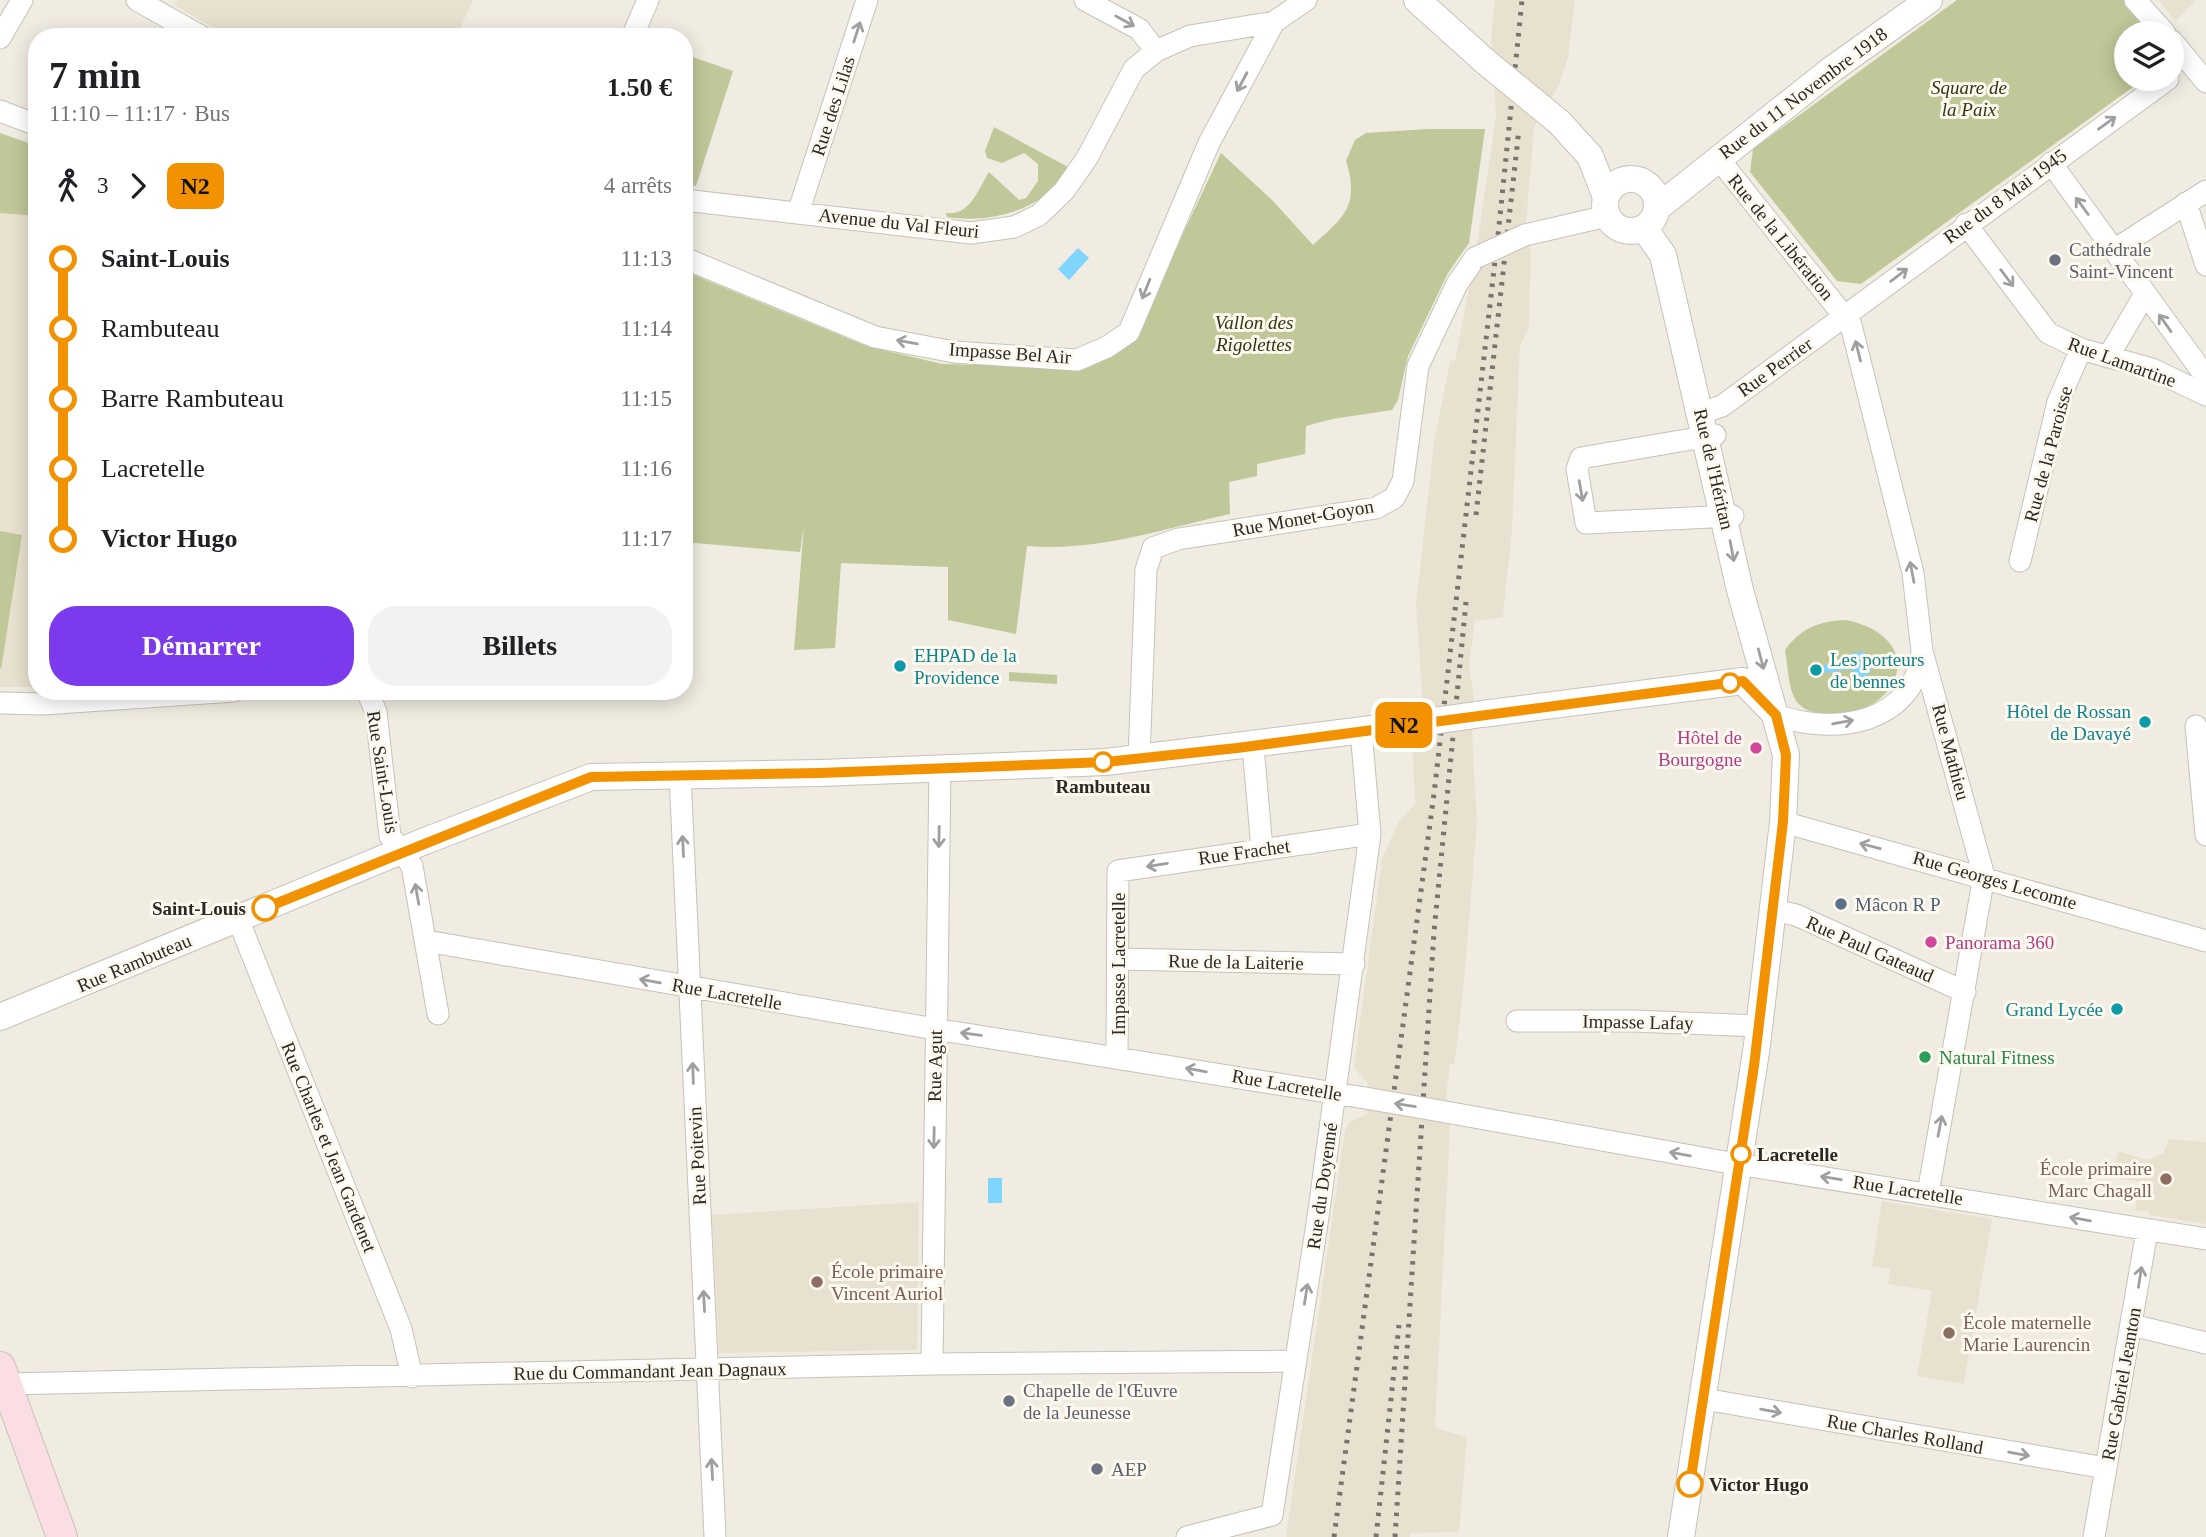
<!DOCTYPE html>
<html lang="fr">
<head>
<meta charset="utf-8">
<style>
	:root { --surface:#fff; --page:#f2f2f2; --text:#202124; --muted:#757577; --accent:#7c3aed }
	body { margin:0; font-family:"Times New Roman",serif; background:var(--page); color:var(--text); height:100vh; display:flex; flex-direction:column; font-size:26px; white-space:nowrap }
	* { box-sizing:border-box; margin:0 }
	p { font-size:23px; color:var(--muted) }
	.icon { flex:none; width:38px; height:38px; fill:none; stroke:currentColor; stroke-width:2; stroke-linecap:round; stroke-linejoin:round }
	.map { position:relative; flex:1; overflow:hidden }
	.panel { position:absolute; left:28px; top:28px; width:665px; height:672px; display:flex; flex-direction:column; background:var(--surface); border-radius:28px; box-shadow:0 4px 18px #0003 }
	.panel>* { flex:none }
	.badge { padding:0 14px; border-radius:10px; font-size:24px; line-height:46px }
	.buttons { position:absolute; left:2114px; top:21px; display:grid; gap:14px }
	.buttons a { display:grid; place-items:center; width:70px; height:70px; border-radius:50%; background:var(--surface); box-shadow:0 4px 18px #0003; font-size:35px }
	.map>.badge { position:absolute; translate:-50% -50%; box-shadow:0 0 0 4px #fff }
	.legs { display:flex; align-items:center; gap:10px; height:77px; padding:0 21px; font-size:23px }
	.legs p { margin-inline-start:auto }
	.headline { display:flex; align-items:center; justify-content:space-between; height:119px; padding:0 21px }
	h1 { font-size:38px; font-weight:800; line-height:52px }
	.action { display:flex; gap:14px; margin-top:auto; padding:14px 21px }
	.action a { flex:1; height:80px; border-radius:28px; background:var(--accent); color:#fff; font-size:28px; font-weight:800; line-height:80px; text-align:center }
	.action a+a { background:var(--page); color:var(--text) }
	ul { padding:0 21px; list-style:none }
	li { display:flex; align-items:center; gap:24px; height:70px; font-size:26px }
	li i { display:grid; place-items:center; width:10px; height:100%; margin:0 9px; background:currentColor }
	li i::after { content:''; width:18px; height:18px; margin:-9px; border:5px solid; border-radius:50%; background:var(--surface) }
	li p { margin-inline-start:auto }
	li:first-child i { background:linear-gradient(#0000 50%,currentColor 0) }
	li:last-child i { background:linear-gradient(currentColor 50%,#0000 0) }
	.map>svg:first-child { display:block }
	.built { fill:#e9e1cf }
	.green { fill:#c0c799 }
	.water { fill:#7fd5fe }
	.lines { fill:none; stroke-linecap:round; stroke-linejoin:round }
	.minor-casing { stroke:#c7c2b8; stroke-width:23 }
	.tertiary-casing { stroke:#c7c2b8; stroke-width:28 }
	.secondary-casing { stroke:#c7c2b8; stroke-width:32 }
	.minor { stroke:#fff; stroke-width:21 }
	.tertiary { stroke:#fff; stroke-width:26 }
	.secondary { stroke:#fbdee4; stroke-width:30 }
	.rail { stroke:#77746e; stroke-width:5; stroke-dasharray:3.5 7; stroke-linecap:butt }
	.minor-bridge-casing { stroke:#c7c2b8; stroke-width:23; stroke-linecap:butt }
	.tertiary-bridge-casing { stroke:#c7c2b8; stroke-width:28; stroke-linecap:butt }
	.minor-bridge { stroke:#fff; stroke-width:21 }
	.tertiary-bridge { stroke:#fff; stroke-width:26 }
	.oneway { stroke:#a09f9d }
	.line-1-casing { stroke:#fff; stroke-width:16 }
	.line-1 { stroke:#f39200; stroke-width:10 }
	.worship-dot { fill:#6b7280; stroke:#fef9ee; stroke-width:2.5 }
	.culture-dot { fill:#0f9aa8; stroke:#fef9ee; stroke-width:2.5 }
	.stop-1-dot { fill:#fff; stroke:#f39200; stroke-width:3.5 }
	.hotel-dot { fill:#d1479c; stroke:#fef9ee; stroke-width:2.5 }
	.service-dot { fill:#5c6f8a; stroke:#fef9ee; stroke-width:2.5 }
	.leisure-dot { fill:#2e9e5b; stroke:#fef9ee; stroke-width:2.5 }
	.education-dot { fill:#8d6e63; stroke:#fef9ee; stroke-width:2.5 }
	.labels { text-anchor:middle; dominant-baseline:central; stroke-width:6; stroke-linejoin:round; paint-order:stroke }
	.park-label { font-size:19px; font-style:italic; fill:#313513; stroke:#fef9ee }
	.street-label { font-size:19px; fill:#2b2925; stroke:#fef9ee }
	.worship-label { font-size:19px; fill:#5b616d; stroke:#fef9ee; text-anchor:start }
	.culture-label { font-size:19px; fill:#0d838f; stroke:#fef9ee; text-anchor:start }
	.hotel-label { font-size:19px; fill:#b23c85; stroke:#fef9ee; text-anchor:end }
	.stop-label { font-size:19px; font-weight:bold; fill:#2b2925; stroke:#fef9ee; text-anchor:start }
	.service-label { font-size:19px; fill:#4e5e75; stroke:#fef9ee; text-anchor:start }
	.leisure-label { font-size:19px; fill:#27864d; stroke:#fef9ee; text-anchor:start }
	.education-label { font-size:19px; fill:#785e54; stroke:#fef9ee; text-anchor:start }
</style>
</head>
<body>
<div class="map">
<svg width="2206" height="1537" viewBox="0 0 2206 1537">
	<rect width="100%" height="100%" fill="#f0ece1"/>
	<path class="built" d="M177 0H473L456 37H229L174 5Z
		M1495 0H1575L1568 57 1559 85 1534 128 1525 235 1531 252 1529 327 1520 346 1512 529 1503 617 1475 621 1469 665 1474 699 1472 733 1477 823 1464 981 1457 1045 1454 1064H1450L1446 1097 1450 1127 1435 1428 1467 1437 1459 1532 1410 1533V1537H1286L1345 1130 1349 1122 1367 1114 1368 1084 1355 1069V1058L1382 859 1398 823 1415 804 1412 739 1423 707 1416 606 1434 442 1450 361 1455 360 1475 258 1496 116 1491 37Z
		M2159 0H2196L2175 21Z
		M0 181 37 187V687H0Z
		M2169 1139 2206 1142V1224L2149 1215V1212L2135 1210 2140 1182 2112 1177 2118 1151 2147 1160 2163 1154Z
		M1882 1201 1992 1219 1964 1384 1917 1376 1932 1291 1888 1284 1890 1269 1872 1266Z
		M919 1202 917 1350 719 1353 712 1215Z"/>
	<path class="green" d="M1957 0H2125L2151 33H2126V79H2144L1861 284 1837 281 1750 172 1753 149Z
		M684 54 733 71 696 186 684 185Z
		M994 127 1068 167C1061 176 1053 190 1043 197 1015 216 980 222 947 217L946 213C970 216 978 190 989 172L1019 200 1026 198 1038 181V164L1024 153 1002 163 987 158 985 151Z
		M1428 129H1485L1469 243 1448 273 1408 356 1398 400 1392 410 1332 419 1306 426 1305 454 1257 464V476L1229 482 1230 514C1162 529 1097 552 1027 546L1016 634 948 620V567L841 563 835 648 794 650 804 525 800 552 684 542V271L866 346 942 364 1087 368 1128 345 1144 317 1221 153 1273 201 1313 245C1344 217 1360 206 1346 161L1355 140 1366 133Z
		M0 133 37 146V216L0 213Z
		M0 531 22 535 1 669 0 668Z
		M1846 620C1932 638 1900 719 1826 714 1815 713 1804 711 1797 702 1788 690 1788 665 1785 650 1801 628 1819 621 1846 620Z
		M1009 672 1057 675V684L1009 681Z"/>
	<path class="water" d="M1078 248 1089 258 1069 280 1058 269Z
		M1860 652H1864L1872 662 1871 671 1865 677 1854 678 1852 669 1825 673 1823 665 1851 661V653Z
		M988 1178H1002V1203H988Z"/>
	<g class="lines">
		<g class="minor-casing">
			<path id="minor" d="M137 0 202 37
				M1085 0 1139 29 1156 51
				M2135 0 2165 33
				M632 37 648 0
				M0 38 22 0
				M2172 41 2206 82
				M0 111 37 125
				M1718 158 1851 325 1913 573 1922 651 1984 876 1928 1193
				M2051 163 2206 377
				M684 200 971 233 1014 227 1039 215 1064 191 1087 158 1134 69 1156 51 1190 36 1274 22 1306 0
				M2186 203 2206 265
				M798 213 867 0
				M1966 224 2048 333 2081 349 2152 369 2206 395
				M1525 235 1607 216
				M2114 250 2206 191
				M684 258 875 337 954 352 1077 360 1107 347 1129 332 1209 143 1274 22
				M2108 357 2145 294
				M1701 413 1722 406 2168 79
				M1715 435 1581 458 1577 469 1586 523 1733 516
				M2020 561 2058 402 2081 349
				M367 691 376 712 390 836 412 866 438 1014
				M0 703 43 704 234 691
				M1776 715C1835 736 1914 724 1922 651
				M2196 726 2206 835
				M1253 746 1262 849
				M1139 759 1146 570 1153 548 1178 539 1376 508 1394 498 1403 481 1418 366 1457 284 1475 258
				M680 775 715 1537
				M1783 822 2206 941
				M1774 910 1796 915 1965 992
				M238 919 401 1329 412 1377
				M426 941 935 1029 1365 1098
				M1118 959 1354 964
				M1517 1021H1634L1759 1026
				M1117 1056 1118 871 1370 834
				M1446 1112 1725 1162 2206 1239
				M2132 1325 2206 1343
				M932 1364 940 768
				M6 1384 932 1364 1294 1361
				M1704 1399 2106 1468
				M1187 1537 1272 1515 1318 1217 1370 834 1361 731
				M2094 1537 2147 1231"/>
		</g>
		<g class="tertiary-casing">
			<path id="tertiary" d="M1417 0 1487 63
				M1559 122 1590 156 1606 197
				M1605 205a26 26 0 1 1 52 0a26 26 0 1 1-52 0Z
				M1657 208 1831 70 1929 0
				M1644 228 1663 255 1740 590 1786 755 1783 822 1757 1045 1681 1537
				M1482 714 1743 681 1773 712
				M0 1017 425 841 591 777 820 773 1106 762 1420 723"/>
		</g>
		<g class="secondary-casing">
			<path id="secondary" d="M0 1367 62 1537"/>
		</g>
		<use href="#minor" class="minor"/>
		<use href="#tertiary" class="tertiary"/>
		<use href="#secondary" class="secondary"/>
		<path class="rail" d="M1476 515 1519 129
			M1334 1537 1434 794 1499 226 1522 0
			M1376 1537 1399 1325
			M1395 1537 1434 932 1466 602"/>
		<g class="minor-bridge-casing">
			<path id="minor-bridge" d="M1475 258 1525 235
				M1365 1098 1446 1112"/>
		</g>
		<g class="tertiary-bridge-casing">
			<path id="tertiary-bridge" d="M1487 63 1559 122
				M1420 723 1482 714"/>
		</g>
		<use href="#minor-bridge" class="minor-bridge"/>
		<use href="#tertiary-bridge" class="tertiary-bridge"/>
	</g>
	<defs><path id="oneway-shaft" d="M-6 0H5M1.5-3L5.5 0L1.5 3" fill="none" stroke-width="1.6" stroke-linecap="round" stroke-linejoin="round" transform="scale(1.75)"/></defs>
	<g class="oneway">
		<use href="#oneway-shaft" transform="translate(1125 21) rotate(29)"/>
		<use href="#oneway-shaft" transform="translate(857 32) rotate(-72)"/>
		<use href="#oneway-shaft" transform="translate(1242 82) rotate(118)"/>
		<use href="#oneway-shaft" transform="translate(2107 123) rotate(-36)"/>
		<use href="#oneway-shaft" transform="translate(2082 206) rotate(-126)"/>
		<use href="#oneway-shaft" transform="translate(1899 275) rotate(-37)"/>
		<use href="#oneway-shaft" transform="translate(2007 278) rotate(53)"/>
		<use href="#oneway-shaft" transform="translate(1146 289) rotate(112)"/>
		<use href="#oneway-shaft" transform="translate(2165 323) rotate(-125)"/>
		<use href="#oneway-shaft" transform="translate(907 342) rotate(-170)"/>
		<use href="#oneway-shaft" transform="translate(1858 351) rotate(-104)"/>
		<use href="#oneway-shaft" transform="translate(1581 491) rotate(80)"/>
		<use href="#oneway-shaft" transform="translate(1732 551) rotate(79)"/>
		<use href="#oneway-shaft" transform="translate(1912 572) rotate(-101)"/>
		<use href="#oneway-shaft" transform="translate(1761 659) rotate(75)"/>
		<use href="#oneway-shaft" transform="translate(1843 722) rotate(-10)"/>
		<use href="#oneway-shaft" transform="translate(939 837) rotate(91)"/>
		<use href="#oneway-shaft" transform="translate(683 846) rotate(-93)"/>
		<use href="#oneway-shaft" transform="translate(1870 846) rotate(-165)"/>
		<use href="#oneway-shaft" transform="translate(1157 865) rotate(171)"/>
		<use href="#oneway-shaft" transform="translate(417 894) rotate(-100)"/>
		<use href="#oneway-shaft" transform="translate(650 981) rotate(-170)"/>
		<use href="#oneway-shaft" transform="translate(971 1034) rotate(-172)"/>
		<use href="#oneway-shaft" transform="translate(1196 1070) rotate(-170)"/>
		<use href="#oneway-shaft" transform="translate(693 1073) rotate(-92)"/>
		<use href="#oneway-shaft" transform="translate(1405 1105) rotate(-171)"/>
		<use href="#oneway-shaft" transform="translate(1940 1126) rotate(-79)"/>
		<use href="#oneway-shaft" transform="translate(934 1138) rotate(91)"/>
		<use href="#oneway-shaft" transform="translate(1680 1154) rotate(-170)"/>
		<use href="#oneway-shaft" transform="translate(1831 1178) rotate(-171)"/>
		<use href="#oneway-shaft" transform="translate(2080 1219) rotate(-170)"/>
		<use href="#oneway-shaft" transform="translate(2140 1277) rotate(-81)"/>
		<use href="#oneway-shaft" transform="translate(1306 1294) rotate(-81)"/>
		<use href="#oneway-shaft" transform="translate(704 1301) rotate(-93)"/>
		<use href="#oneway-shaft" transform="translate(1771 1411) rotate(10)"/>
		<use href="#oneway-shaft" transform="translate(2019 1454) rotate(10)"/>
		<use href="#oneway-shaft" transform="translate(712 1469) rotate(-93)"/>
	</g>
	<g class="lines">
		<g class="line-1-casing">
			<path id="line-1" d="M265 908 591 777 820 773 1106 762 1237 748 1743 681 1776 715 1786 755 1783 822 1754 1066 1690 1484"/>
		</g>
		<use href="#line-1" class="line-1"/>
	</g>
	<g class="worship-dot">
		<circle cx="2055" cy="260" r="7"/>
		<circle cx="1009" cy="1401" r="7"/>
		<circle cx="1097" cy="1469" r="7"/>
	</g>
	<g class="culture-dot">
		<circle cx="900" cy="666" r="7"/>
		<circle cx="1816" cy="670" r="7"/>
		<circle cx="2145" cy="722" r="7"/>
		<circle cx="2117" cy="1009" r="7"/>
	</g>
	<g class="stop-1-dot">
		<circle cx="1730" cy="683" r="9"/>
		<circle cx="1103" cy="762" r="9"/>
		<circle cx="265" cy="908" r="12"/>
		<circle cx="1741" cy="1154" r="9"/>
		<circle cx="1690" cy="1484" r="12"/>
	</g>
	<g class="hotel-dot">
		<circle cx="1756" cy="748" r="7"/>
		<circle cx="1931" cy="942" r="7"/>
	</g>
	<circle class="service-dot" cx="1841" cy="904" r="7"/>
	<circle class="leisure-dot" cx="1925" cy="1057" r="7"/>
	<g class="education-dot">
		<circle cx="2166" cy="1179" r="7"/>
		<circle cx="817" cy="1282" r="7"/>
		<circle cx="1949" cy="1333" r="7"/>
	</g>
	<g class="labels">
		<g class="park-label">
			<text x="1969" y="87">Square de<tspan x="1969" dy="22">la Paix</tspan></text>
			<text x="1254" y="322">Vallon des<tspan x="1254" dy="22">Rigolettes</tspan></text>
		</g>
		<g class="street-label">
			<text transform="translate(1803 93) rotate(-37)">Rue du 11 Novembre 1918</text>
			<text transform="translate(833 106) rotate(-72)">Rue des Lilas</text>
			<text transform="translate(2005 196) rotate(-36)">Rue du 8 Mai 1945</text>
			<text transform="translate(899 223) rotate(6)">Avenue du Val Fleuri</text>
			<text transform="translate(1781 237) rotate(51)">Rue de la Libération</text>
			<text transform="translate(1010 353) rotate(4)">Impasse Bel Air</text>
			<text transform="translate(2122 362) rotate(20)">Rue Lamartine</text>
			<text transform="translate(1775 367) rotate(-36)">Rue Perrier</text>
			<text transform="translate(2048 454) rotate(-75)">Rue de la Paroisse</text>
			<text transform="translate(1714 469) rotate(77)">Rue de l'Héritan</text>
			<text transform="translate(1303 518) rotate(-10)">Rue Monet-Goyon</text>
			<text transform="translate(1951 752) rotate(75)">Rue Mathieu</text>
			<text transform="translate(383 772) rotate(81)">Rue Saint-Louis</text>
			<text transform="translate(1244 852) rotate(-8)">Rue Frachet</text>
			<text transform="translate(1995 880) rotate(16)">Rue Georges Lecomte</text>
			<text transform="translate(1870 949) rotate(24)">Rue Paul Gateaud</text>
			<text transform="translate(1236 962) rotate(1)">Rue de la Laiterie</text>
			<text transform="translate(134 963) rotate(-23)">Rue Rambuteau</text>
			<text transform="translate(1118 964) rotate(-90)">Impasse Lacretelle</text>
			<text transform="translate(727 994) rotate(10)">Rue Lacretelle</text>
			<text transform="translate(1638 1022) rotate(1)">Impasse Lafay</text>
			<text transform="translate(935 1066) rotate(-89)">Rue Agut</text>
			<text transform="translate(1287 1085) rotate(10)">Rue Lacretelle</text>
			<text transform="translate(329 1147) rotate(68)">Rue Charles et Jean Gardenet</text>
			<text transform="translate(697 1156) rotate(-93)">Rue Poitevin</text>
			<text transform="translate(1322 1186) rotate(-82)">Rue du Doyenné</text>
			<text transform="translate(1908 1190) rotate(9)">Rue Lacretelle</text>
			<text transform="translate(650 1371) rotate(-1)">Rue du Commandant Jean Dagnaux</text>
			<text transform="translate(2121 1384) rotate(-80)">Rue Gabriel Jeanton</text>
			<text transform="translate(1905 1434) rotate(10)">Rue Charles Rolland</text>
		</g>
		<g class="worship-label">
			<text x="2069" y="249">Cathédrale<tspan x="2069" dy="22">Saint-Vincent</tspan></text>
			<text x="1023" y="1390">Chapelle de l'Œuvre<tspan x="1023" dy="22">de la Jeunesse</tspan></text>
			<text x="1111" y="1469">AEP</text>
		</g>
		<g class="culture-label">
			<text x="914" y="655">EHPAD de la<tspan x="914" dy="22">Providence</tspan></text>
			<text x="1830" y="659">Les porteurs<tspan x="1830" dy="22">de bennes</tspan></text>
			<text x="2131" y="711" text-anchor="end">Hôtel de Rossan<tspan x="2131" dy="22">de Davayé</tspan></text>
			<text x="2103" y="1009" text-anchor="end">Grand Lycée</text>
		</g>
		<g class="hotel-label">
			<text x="1742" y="737">Hôtel de<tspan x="1742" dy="22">Bourgogne</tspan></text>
			<text x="1945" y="942" text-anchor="start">Panorama 360</text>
		</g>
		<g class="stop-label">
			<text x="1103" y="786" text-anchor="middle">Rambuteau</text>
			<text x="246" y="908" text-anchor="end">Saint-Louis</text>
			<text x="1757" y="1154">Lacretelle</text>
			<text x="1709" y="1484">Victor Hugo</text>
		</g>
		<g class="service-label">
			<text x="1855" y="904">Mâcon R P</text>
		</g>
		<g class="leisure-label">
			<text x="1939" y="1057">Natural Fitness</text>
		</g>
		<g class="education-label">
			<text x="2152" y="1168" text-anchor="end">École primaire<tspan x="2152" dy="22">Marc Chagall</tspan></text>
			<text x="831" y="1271">École primaire<tspan x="831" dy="22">Vincent Auriol</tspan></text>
			<text x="1963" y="1322">École maternelle<tspan x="1963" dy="22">Marie Laurencin</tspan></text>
		</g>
	</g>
</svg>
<div class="buttons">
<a><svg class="icon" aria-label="layers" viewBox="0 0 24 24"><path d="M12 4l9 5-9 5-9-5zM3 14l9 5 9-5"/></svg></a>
</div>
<b class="badge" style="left:1404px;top:725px;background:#f39200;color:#111">N2</b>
<section class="panel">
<div class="headline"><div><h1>7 min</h1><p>11:10 – 11:17 · Bus</p></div><b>1.50 €</b></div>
<div class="legs"><svg class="icon" aria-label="walk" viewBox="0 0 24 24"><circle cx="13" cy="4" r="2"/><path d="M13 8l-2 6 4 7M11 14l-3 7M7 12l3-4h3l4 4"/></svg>3<svg class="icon" aria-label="forward" viewBox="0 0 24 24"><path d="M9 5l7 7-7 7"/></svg><b class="badge" style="background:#f39200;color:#111">N2</b><p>4 arrêts</p></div>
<ul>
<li><i style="color:#f39200"></i><b>Saint-Louis</b><p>11:13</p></li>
<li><i style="color:#f39200"></i><span>Rambuteau</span><p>11:14</p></li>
<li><i style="color:#f39200"></i><span>Barre Rambuteau</span><p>11:15</p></li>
<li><i style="color:#f39200"></i><span>Lacretelle</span><p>11:16</p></li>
<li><i style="color:#f39200"></i><b>Victor Hugo</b><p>11:17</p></li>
</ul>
<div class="action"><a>Démarrer</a><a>Billets</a></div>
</section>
</div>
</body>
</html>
